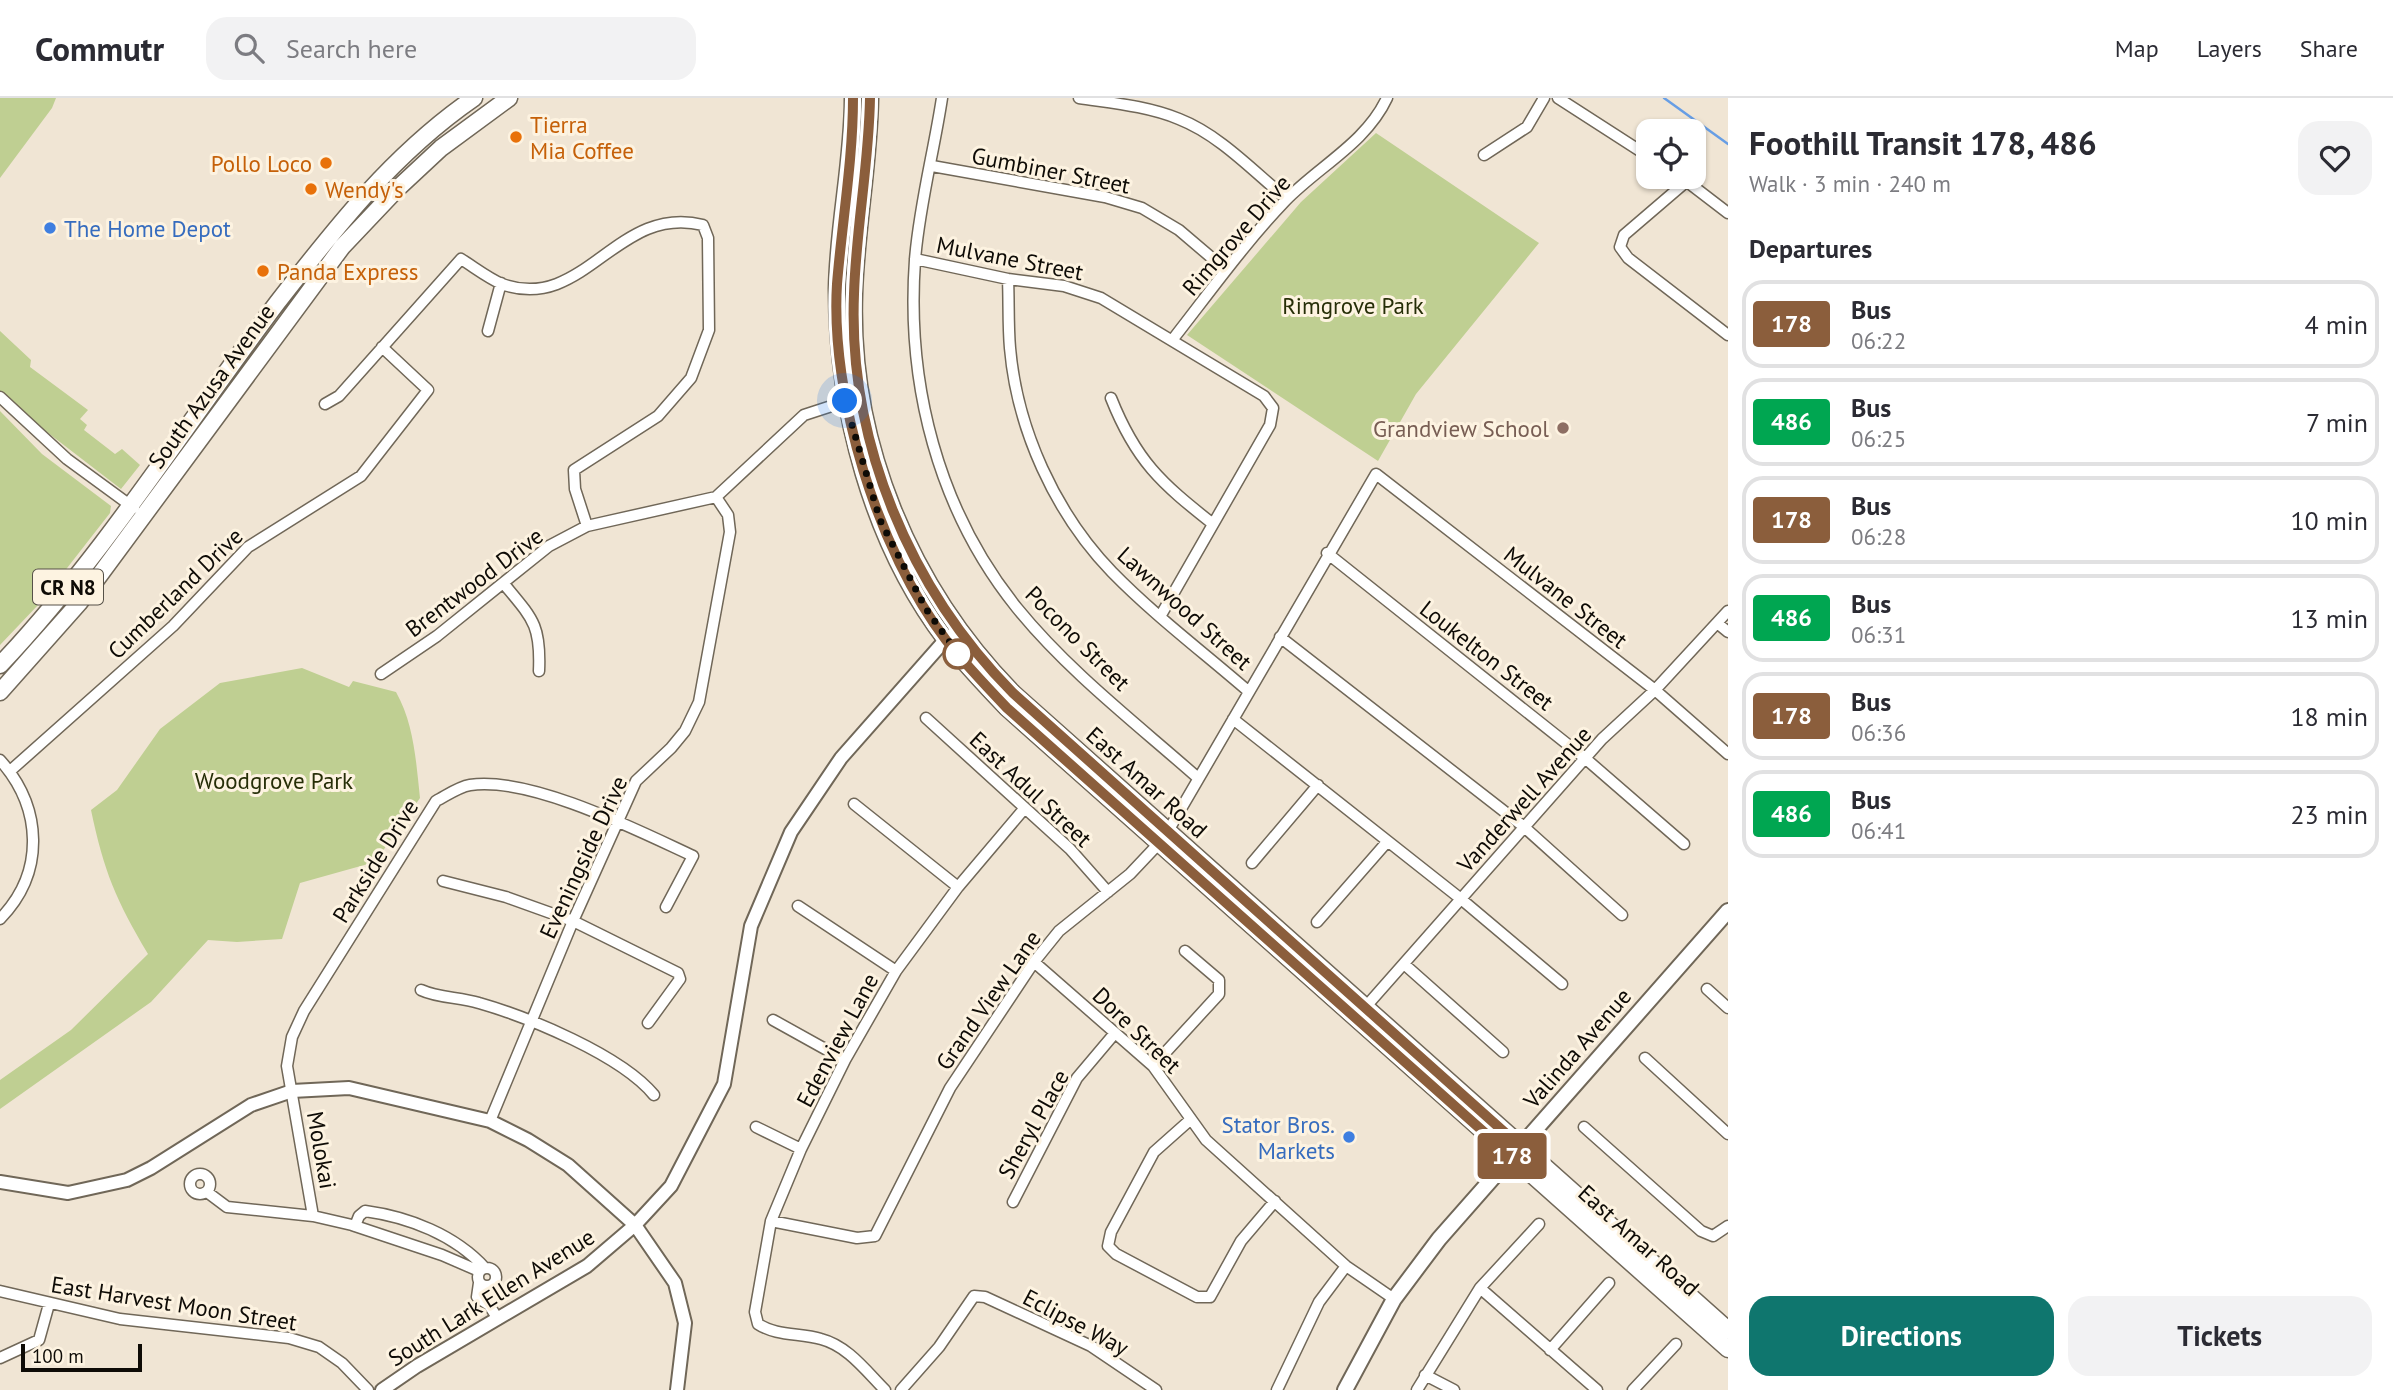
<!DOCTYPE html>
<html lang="en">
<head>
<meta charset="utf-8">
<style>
	:root { --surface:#fff; --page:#f2f2f3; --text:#2b2b33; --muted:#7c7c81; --line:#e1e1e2; --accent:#0f766e }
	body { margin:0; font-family:"PT Sans",sans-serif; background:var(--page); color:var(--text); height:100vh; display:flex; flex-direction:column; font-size:26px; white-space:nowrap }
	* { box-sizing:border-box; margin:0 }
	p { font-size:23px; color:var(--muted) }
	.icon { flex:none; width:38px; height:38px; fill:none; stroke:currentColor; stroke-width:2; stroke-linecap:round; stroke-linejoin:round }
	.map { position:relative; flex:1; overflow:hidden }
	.drawer { display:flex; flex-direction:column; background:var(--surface); width:665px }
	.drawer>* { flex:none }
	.badge { padding:0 14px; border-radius:5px; font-size:24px; line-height:46px }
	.buttons { position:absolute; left:1636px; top:21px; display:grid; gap:14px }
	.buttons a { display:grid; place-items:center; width:70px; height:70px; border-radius:14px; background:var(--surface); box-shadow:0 2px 5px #0004; font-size:35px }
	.scale { position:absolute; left:21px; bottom:18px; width:121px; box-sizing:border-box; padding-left:7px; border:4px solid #0e0b06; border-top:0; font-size:19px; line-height:24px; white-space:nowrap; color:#0e0b06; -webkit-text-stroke:5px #fdf3e1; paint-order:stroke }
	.you { position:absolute; width:35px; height:35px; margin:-18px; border:5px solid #fff; border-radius:50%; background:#1a73e8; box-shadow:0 0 0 10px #1a73e833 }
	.map>.badge { position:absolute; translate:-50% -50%; box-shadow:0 0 0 4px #fff }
	h2 { padding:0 21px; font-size:26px; line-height:63px }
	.round { display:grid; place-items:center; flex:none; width:74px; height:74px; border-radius:21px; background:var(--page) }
	.summary { display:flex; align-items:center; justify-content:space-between; height:119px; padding:0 21px }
	h1 { font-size:33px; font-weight:700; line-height:52px }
	.action { display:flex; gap:14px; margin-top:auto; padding:14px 21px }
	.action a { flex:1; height:80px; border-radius:21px; background:var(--accent); color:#fff; font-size:28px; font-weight:700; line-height:80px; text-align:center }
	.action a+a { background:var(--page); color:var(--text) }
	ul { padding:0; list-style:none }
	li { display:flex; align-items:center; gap:21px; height:88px; margin:0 14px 10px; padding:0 7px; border:4px solid var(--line); border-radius:21px }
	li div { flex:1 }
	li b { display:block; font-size:26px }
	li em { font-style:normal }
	li .badge { min-width:77px; font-weight:700; text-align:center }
	header { display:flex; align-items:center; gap:42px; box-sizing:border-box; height:98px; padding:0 35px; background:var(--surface); border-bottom:2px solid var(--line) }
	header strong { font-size:33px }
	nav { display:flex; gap:38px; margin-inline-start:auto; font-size:24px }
	.search { width:490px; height:63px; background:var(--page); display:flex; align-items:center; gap:18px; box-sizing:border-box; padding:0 24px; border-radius:21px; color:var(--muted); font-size:26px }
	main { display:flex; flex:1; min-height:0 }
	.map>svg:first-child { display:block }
	.green { fill:#bfcf92 }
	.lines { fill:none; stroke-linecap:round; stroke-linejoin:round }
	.stream { stroke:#679ee5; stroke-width:2.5 }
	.minor-casing { stroke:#706758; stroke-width:13 }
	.tertiary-casing { stroke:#706758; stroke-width:16 }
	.secondary-casing { stroke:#706758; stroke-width:18 }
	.primary-casing { stroke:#706758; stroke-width:19 }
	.minor { stroke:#fff; stroke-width:10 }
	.tertiary { stroke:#fff; stroke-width:12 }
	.secondary { stroke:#fff; stroke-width:14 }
	.primary { stroke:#fff; stroke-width:16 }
	.line-casing { stroke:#fff; stroke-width:16 }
	.line { stroke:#8b5e3c; stroke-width:10 }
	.walk { stroke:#0e0b06; stroke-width:7; stroke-dasharray:0 12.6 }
	.food-dot { fill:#e8710a; stroke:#fdf3e1; stroke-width:2.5 }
	.shop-dot { fill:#3f7fe0; stroke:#fdf3e1; stroke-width:2.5 }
	.education-dot { fill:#8d6e63; stroke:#fdf3e1; stroke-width:2.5 }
	.stop-dot { fill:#fff; stroke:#8b5e3c; stroke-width:3.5 }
	.labels { text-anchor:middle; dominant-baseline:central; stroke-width:6; stroke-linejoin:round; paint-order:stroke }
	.shield { fill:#fdf3e1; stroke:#565148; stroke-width:2 }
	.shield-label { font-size:21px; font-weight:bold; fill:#0e0b06 }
	.food-label { font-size:23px; fill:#c56008; stroke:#fdf3e1; text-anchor:start }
	.street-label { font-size:23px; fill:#0e0b06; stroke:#fdf3e1 }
	.shop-label { font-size:23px; fill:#366cbe; stroke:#fdf3e1; text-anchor:start }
	.park-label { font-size:23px; fill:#262e07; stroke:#fdf3e1 }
	.education-label { font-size:23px; fill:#785e54; stroke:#fdf3e1; text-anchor:end }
</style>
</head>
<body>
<header>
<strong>Commutr</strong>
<div class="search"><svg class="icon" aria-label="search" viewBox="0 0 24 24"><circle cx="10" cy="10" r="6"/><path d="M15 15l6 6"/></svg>Search here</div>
<nav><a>Map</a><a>Layers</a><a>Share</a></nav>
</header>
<main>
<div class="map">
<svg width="1728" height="1292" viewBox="0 0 1728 1292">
	<rect width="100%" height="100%" fill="#f0e5d4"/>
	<path class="green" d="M0 0H56L52 10 0 80Z
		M1376 35 1539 145 1416 296 1378 363 1187 237 1301 104Z
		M0 233 31 262 30 269 88 312 80 321 87 327 84 332 115 356 122 351 140 367 121 391 0 298Z
		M0 313 42 356 111 408 110 415 39 506 0 547Z
		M302 570 349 589 353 583 396 594C414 626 416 663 420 700L375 764 300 785 282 841 237 844 208 842 151 904 0 1011V982L71 932 148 856C116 802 104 774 91 712L117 692 160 631 220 585Z"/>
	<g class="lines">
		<path class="stream" d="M1664 0 1728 46"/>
		<g class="minor-casing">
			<path id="minor" d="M942 0C934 53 919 109 915 162 906 286 938 412 1017 510 1069 574 1137 626 1198 680
				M1079 0C1112 5 1147 8 1179 21 1220 37 1254 74 1287 101
				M1558 0 1648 58
				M1484 57 1527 29 1544 0
				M932 68 1105 99 1142 110 1179 132 1226 172
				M1681 79 1728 115
				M1687 83 1624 137 1620 149 1628 160 1728 237
				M915 161 1008 181 1064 188 1101 200 1264 298 1273 310 1270 327 1161 517
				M1008 181C1009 204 1008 227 1010 250 1017 331 1055 415 1112 474 1154 517 1203 554 1248 593
				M488 233 501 185
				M1173 241C1209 195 1244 146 1285 103 1319 68 1366 45 1387 0
				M0 299 67 361 134 410
				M1111 300C1136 363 1161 385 1213 426
				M325 306 339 298 461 161C474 169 488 180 502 186 584 216 617 105 703 127L708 140 709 232 691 280 658 318 574 372 575 391 587 428
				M1327 455 1586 661 1684 746
				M504 486C533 521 541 527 539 573
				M1717 525 1728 534
				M1280 539 1523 728 1622 817
				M381 576 437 538 549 448 587 428 716 399 804 317 850 302
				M926 620 1070 751 1108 794
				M1233 621 1461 801 1562 886
				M0 662C42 709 46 774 0 821
				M10 673 173 528 248 449 361 378 428 292 382 249
				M854 706 958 789
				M1252 765 1318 687
				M443 783 506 799 573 823 678 875 680 881 648 925
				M798 808 896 873
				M1317 824 1387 744
				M1034 864 1153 968 1206 1042 1346 1168 1394 1201
				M1404 866 1503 954
				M1707 891 1728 910
				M421 892C438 900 460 899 479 905 528 919 621 957 654 997
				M1362 913 1602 641 1655 592 1728 513
				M773 922 845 962
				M1645 960 1728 1036
				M1153 968 1219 896V882L1185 853
				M1190 1022 1154 1054 1111 1134 1108 1148 1116 1156 1197 1199H1210L1241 1143 1275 1103
				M490 1023 573 823 636 683 671 650 685 633 699 604 730 434 728 417 716 399
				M756 1029 801 1051
				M1584 1029 1701 1133 1713 1138 1728 1128
				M190 1086a10 10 0 1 1 20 0a10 10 0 1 1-20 0Z
				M207 1094 227 1109 313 1118 352 1127 442 1157 479 1173
				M1013 1104 1077 980 1115 935
				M313 1118 287 968 292 939 304 913 436 703C446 698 458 689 470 687 530 678 637 732 693 758L666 809
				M771 1123 857 1140 875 1138 950 990 1034 864 1059 833 1130 776 1164 740 1376 376 1655 592 1728 656
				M355 1128 359 1118 365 1113C409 1119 455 1137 485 1170
				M478 1179a9 9 0 1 1 18 0a9 9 0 1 1-18 0Z
				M479 1185 477 1199 489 1207 498 1221
				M1480 1190 1597 1292
				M0 1193 120 1221 289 1240 319 1249 342 1265 368 1292
				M1550 1252 1609 1185
				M0 1260 39 1242 49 1206
				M1425 1277 1454 1292
				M885 1292C866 1273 848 1248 821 1241 800 1235 776 1238 758 1226L755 1214 771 1123 801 1051 845 962 896 873 958 789 1024 711
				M901 1292 939 1249 974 1198 985 1199 1091 1248 1156 1292
				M1277 1292 1319 1204 1346 1168
				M1417 1292 1480 1190 1539 1126
				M1633 1292 1676 1246"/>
		</g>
		<g class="tertiary-casing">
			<path id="tertiary" d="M0 1084 68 1095 127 1082 151 1070 251 1007 292 993 349 990 490 1023 528 1042 568 1067 635 1127 675 1185 685 1225 677 1292
				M382 1292 417 1268 587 1168 635 1127 671 1088 724 986 751 828 791 734 841 660 946 541 959 532"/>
		</g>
		<g class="secondary-casing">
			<path id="secondary" d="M1345 1292 1394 1201 1439 1141 1728 813"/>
		</g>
		<g class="primary-casing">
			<path id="primary" d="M853 0C853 64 838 127 837 191 837 312 872 445 946 542 965 566 986 588 1007 610L1728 1251
				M870 0C869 66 856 130 854 196 849 344 910 490 1013 595L1728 1232
				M0 567C104 457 186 326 277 205 336 129 394 55 474 0
				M0 594 79 505 342 149 397 91 441 50 509 0"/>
		</g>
		<use href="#minor" class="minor"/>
		<use href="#tertiary" class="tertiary"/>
		<use href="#secondary" class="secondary"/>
		<use href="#primary" class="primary"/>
	</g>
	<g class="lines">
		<g class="line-casing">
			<path id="line" d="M853 0C853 62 842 124 837 186 830 298 878 453 946 542 965 566 986 588 1007 610L1512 1059 1521 1049 1013 595C910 491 848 344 854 196 856 130 869 66 870 0"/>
		</g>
		<use href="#line" class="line"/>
		<path class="walk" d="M845 303 880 422 926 511 961 560 958 556"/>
	</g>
	<g class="food-dot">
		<circle cx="516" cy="39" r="7"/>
		<circle cx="326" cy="65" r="7"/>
		<circle cx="311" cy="91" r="7"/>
		<circle cx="263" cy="173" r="7"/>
	</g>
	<g class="shop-dot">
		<circle cx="50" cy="130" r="7"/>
		<circle cx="1349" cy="1039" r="7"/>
	</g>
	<circle class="education-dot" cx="1563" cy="330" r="7"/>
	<circle class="stop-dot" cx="958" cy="556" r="14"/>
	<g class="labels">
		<rect class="shield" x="33" y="471.5" width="70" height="35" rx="5"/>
		<g class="shield-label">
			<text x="68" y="489">CR N8</text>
		</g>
		<g class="food-label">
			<text x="530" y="26">Tierra<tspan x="530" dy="26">Mia Coffee</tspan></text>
			<text x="312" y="65" text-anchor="end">Pollo Loco</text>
			<text x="325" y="91">Wendy's</text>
			<text x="277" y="173">Panda Express</text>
		</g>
		<g class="street-label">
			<text transform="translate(1051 72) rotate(11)">Gumbiner Street</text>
			<text transform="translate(1236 137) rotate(-49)">Rimgrove Drive</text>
			<text transform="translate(1010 160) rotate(11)">Mulvane Street</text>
			<text transform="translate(211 288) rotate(-54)">South Azusa Avenue</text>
			<text transform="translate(474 484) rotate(-37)">Brentwood Drive</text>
			<text transform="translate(175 495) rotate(-44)">Cumberland Drive</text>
			<text transform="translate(1566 499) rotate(38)">Mulvane Street</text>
			<text transform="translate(1185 510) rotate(42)">Lawnwood Street</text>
			<text transform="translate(1078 540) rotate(45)">Pocono Street</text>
			<text transform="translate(1487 557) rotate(38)">Loukelton Street</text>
			<text transform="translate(1147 684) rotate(42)">East Amar Road</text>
			<text transform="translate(1031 691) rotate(43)">East Adul Street</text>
			<text transform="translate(1524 701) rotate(-48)">Vanderwell Avenue</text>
			<text transform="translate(583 759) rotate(-65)">Eveningside Drive</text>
			<text transform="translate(375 763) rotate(-58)">Parkside Drive</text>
			<text transform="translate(988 902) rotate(-55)">Grand View Lane</text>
			<text transform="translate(1137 932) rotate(44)">Dore Street</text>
			<text transform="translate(837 942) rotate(-62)">Edenview Lane</text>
			<text transform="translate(1577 950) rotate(-49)">Valinda Avenue</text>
			<text transform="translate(1033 1026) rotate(-61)">Sheryl Place</text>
			<text transform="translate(322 1052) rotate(80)">Molokai</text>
			<text transform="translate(1639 1142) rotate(42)">East Amar Road</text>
			<text transform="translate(491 1199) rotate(-32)">South Lark Ellen Avenue</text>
			<text transform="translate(174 1205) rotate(9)">East Harvest Moon Street</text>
			<text transform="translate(1076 1224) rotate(28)">Eclipse Way</text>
		</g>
		<g class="shop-label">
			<text x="64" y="130">The Home Depot</text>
			<text x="1335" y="1026" text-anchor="end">Stator Bros.<tspan x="1335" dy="26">Markets</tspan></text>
		</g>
		<g class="park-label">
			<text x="1353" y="207">Rimgrove Park</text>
			<text x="274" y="682">Woodgrove Park</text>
		</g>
		<g class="education-label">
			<text x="1549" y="330">Grandview School</text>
		</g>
	</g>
</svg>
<div class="buttons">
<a><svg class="icon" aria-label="locate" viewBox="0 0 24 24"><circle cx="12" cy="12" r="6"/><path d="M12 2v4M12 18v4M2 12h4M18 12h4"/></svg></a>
</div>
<div class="scale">100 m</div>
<div class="you" style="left:845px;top:303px"></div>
<b class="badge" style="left:1512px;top:1058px;background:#8b5e3c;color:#fff">178</b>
</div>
<section class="drawer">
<div class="summary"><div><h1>Foothill Transit 178, 486</h1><p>Walk · 3 min · 240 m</p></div><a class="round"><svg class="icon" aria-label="heart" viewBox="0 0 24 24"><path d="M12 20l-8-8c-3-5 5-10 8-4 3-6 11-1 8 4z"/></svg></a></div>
<h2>Departures</h2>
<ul>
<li><span class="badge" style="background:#8b5e3c;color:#fff">178</span><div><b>Bus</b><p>06:22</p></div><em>4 min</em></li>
<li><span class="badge" style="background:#00a651;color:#fff">486</span><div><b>Bus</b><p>06:25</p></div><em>7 min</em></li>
<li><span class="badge" style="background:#8b5e3c;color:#fff">178</span><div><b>Bus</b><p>06:28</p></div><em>10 min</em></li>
<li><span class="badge" style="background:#00a651;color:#fff">486</span><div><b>Bus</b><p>06:31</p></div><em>13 min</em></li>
<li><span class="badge" style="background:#8b5e3c;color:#fff">178</span><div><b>Bus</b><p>06:36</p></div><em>18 min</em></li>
<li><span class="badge" style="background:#00a651;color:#fff">486</span><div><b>Bus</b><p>06:41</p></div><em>23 min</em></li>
</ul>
<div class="action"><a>Directions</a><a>Tickets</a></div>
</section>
</main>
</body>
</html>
